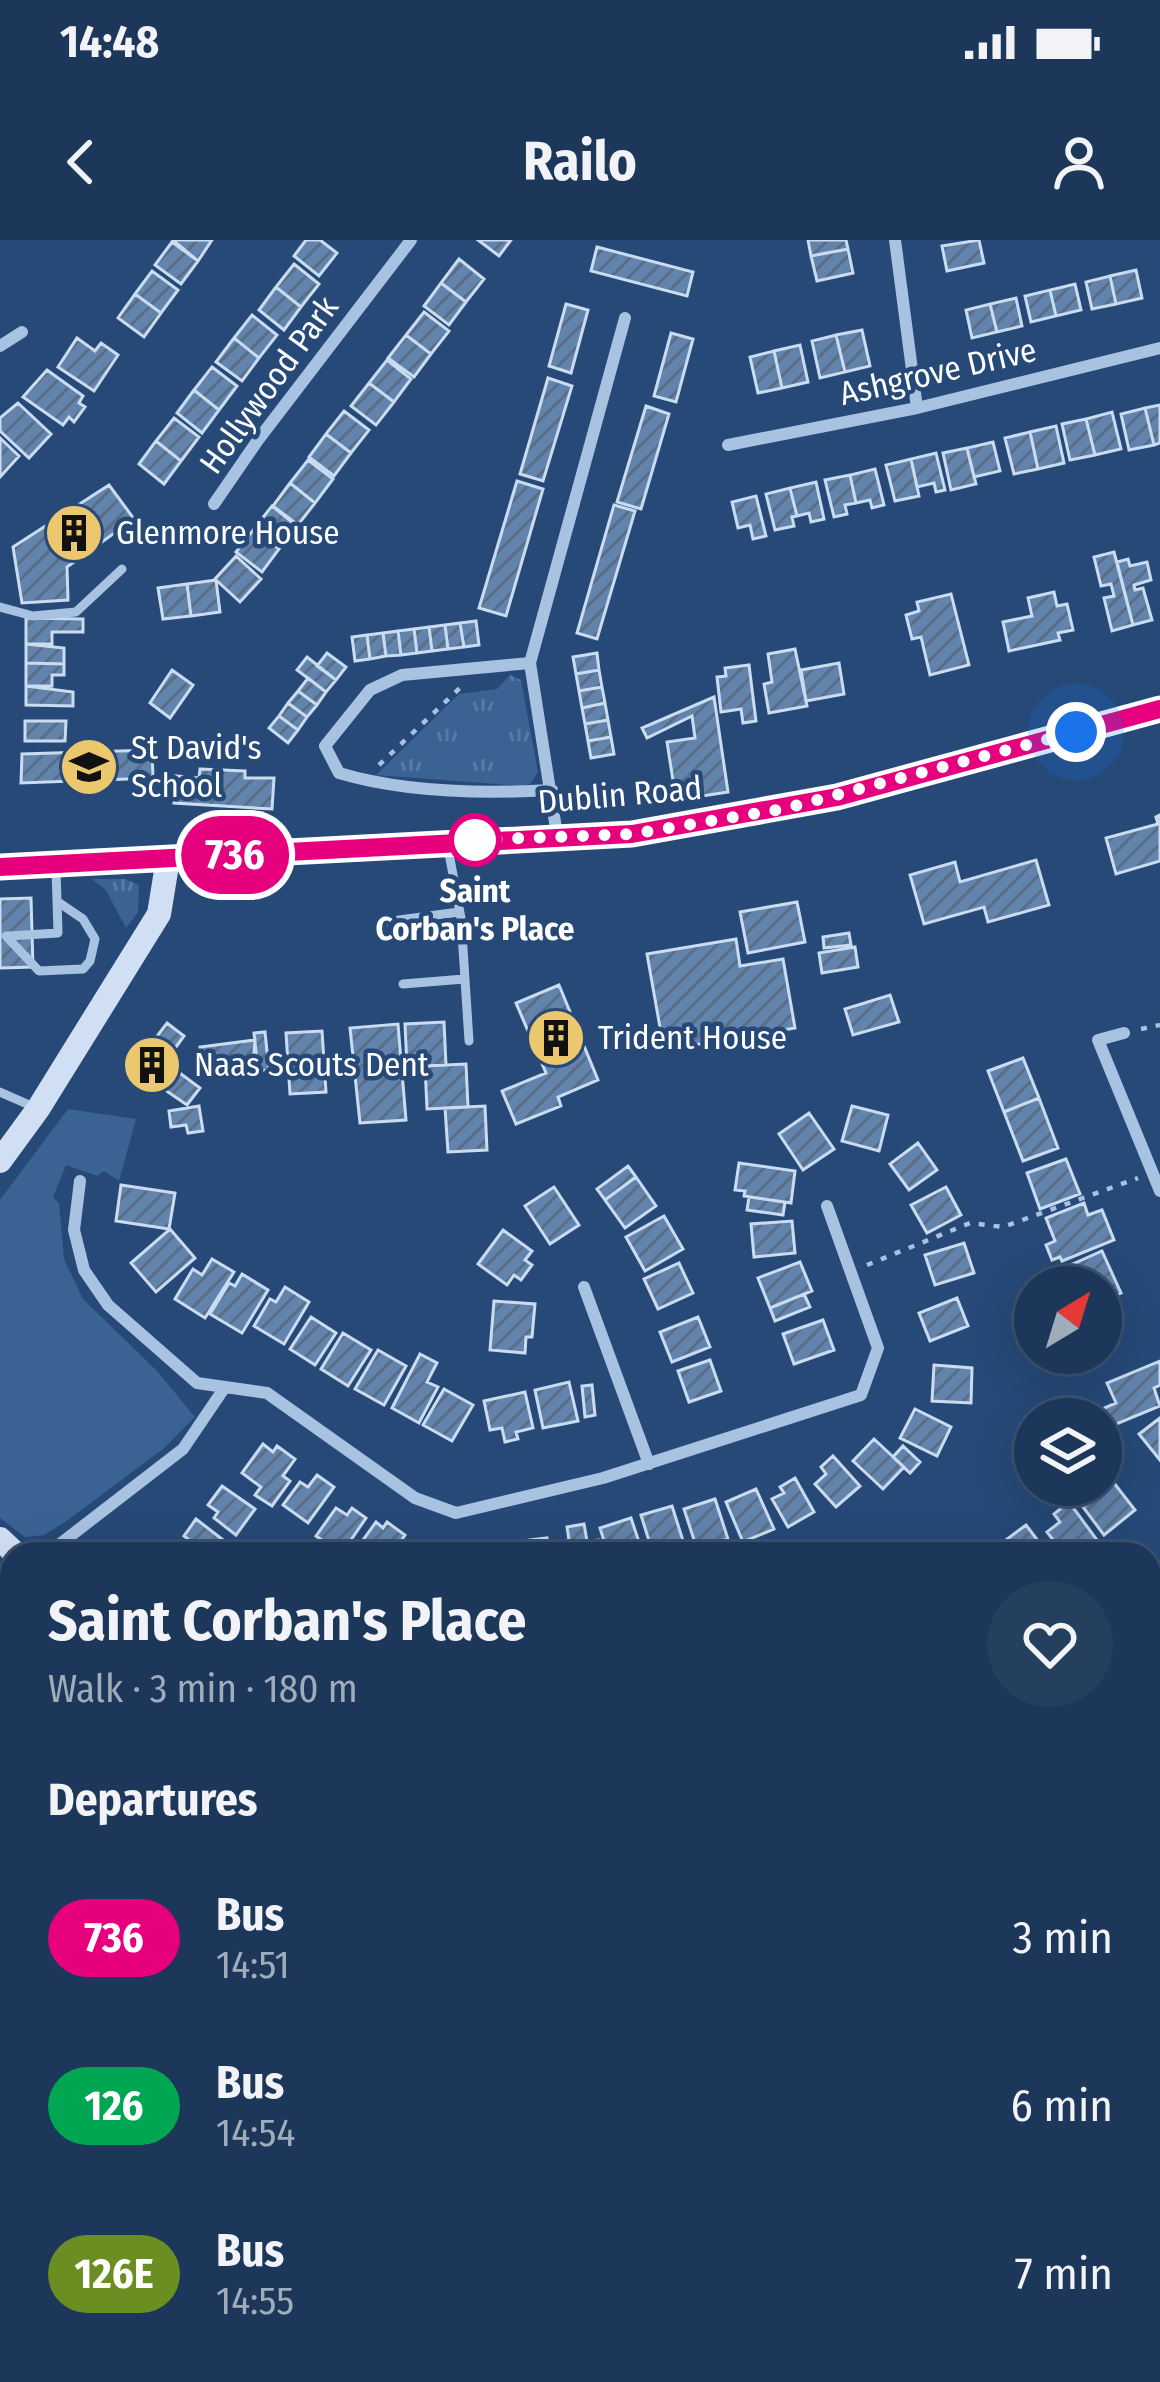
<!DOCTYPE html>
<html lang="en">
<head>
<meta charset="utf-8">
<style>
	:root { --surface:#1c3759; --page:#253f5f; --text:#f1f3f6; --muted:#a0acba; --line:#3a516f }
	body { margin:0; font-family:"Fira Sans Condensed",sans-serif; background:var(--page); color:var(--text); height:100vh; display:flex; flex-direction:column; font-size:45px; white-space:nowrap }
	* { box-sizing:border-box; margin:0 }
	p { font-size:39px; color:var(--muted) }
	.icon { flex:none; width:66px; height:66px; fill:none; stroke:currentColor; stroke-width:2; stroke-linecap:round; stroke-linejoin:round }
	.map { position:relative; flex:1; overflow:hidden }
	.panel { position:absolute; left:0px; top:1302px; width:1161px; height:840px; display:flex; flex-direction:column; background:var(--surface); border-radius:36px 36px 0 0; box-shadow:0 12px 48px #0002,0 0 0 3px var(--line) }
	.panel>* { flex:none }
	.badge { padding:0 24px; border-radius:39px; font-size:42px; line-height:78px }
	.needle { width:78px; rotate:38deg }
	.fabs { position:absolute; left:1014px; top:1026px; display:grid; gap:24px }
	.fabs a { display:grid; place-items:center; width:108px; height:108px; border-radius:50%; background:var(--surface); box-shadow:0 12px 48px #0002,0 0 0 3px var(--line); font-size:60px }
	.you { position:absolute; width:60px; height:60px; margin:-30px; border:9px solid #fff; border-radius:50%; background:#1a73e8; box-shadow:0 0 0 18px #1a73e833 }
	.map>.badge { position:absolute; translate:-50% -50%; box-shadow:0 0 0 6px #fff }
	h2 { padding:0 48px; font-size:45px; line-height:108px }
	.round { display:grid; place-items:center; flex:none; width:126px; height:126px; border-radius:63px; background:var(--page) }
	.summary { display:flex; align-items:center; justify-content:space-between; height:204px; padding:0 48px }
	h1 { font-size:57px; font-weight:700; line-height:90px }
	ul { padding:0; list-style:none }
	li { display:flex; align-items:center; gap:36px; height:168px; padding:0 48px }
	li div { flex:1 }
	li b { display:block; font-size:45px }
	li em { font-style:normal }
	li .badge { min-width:132px; font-weight:700; text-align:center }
	.status { display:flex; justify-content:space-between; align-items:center; height:84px; padding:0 60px; background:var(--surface); direction:ltr }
	.status svg { height:33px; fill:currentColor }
	header { display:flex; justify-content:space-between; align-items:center; height:156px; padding:0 48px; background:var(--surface); font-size:54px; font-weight:700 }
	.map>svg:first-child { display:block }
	.grass { fill:url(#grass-tufts) }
	.park { fill:#3a6394 }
	.building { fill:url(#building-hatch); stroke:#cadcf2; stroke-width:3 }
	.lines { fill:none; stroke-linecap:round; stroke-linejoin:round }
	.path { stroke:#a8c2e2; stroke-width:4.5; stroke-dasharray:6 9; stroke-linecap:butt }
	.lane { stroke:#a8c2e2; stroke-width:9 }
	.street { stroke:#a8c2e2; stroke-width:12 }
	.secondary { stroke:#d0dff3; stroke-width:24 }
	.line-casing { stroke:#fff; stroke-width:27 }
	.line { stroke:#e6007e; stroke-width:18 }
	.walk { stroke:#fff; stroke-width:12; stroke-dasharray:0 21.6 }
	.stop-dot { fill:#fff; stroke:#e6007e; stroke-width:6 }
	.labels { text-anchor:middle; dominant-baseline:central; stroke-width:9; stroke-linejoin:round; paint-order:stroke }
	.street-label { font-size:33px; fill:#fff; stroke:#264977 }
	.poi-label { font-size:33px; fill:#fff; stroke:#264977; text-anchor:start }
	.stop-label { font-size:33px; font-weight:bold; fill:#fff; stroke:#264977 }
</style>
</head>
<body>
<div class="status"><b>14:48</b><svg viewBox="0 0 49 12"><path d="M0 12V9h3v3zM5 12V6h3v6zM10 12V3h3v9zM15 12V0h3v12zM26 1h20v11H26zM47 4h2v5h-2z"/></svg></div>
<header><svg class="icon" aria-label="back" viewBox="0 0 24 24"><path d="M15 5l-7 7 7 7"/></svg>Railo<svg class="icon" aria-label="person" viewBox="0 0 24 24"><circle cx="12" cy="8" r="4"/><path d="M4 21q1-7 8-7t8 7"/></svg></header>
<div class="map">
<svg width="1160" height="2142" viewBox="0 0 1160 2142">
	<defs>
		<pattern id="grass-tufts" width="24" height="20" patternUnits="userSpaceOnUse" patternTransform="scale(3)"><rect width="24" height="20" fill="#3a6394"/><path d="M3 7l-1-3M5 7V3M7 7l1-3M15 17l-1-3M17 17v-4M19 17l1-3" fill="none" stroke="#587aa4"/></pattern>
		<pattern id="building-hatch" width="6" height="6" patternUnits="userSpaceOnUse" patternTransform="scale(3)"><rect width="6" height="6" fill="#6283ac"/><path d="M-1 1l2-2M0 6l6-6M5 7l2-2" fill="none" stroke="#596d86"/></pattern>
	</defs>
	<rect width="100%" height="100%" fill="#264977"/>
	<path class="grass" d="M510 435 521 440 538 532 531 543 522 546 376 535 459 454 497 449Z
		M92 639H125L139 645 138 672 126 688 106 650Z
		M58 2130H173L188 2142H43Z"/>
	<path class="park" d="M68 869 136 879 119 941 104 931 97 936 66 925 53 957 59 963 64 1019 83 1059 157 1131 195 1177 163 1209 68 1280 44 1295 25 1297 0 1278V960Z"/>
	<path class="building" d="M173 0H212L198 21Z
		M306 0H320L337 13 319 36 294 16Z
		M478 0H511L499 16Z
		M808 0H846L848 9 811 16Z
		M979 0 984 23 947 31 942 6Z
		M172 2 198 21 181 44 155 25Z
		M597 7 693 32 687 56 591 31Z
		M848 9 853 33 817 41 811 16Z
		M459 19 484 39 466 62 441 43Z
		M294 24 319 44 301 67 276 47Z
		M1136 30 1142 58 1116 64 1110 36Z
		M152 31 178 50 161 73 135 54Z
		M1110 36 1116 64 1092 69 1086 42Z
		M441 43 466 62 449 85 424 66Z
		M1075 44 1081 70 1056 76 1050 50Z
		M276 47 301 67 284 90 259 70Z
		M1050 50 1056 76 1031 82 1025 56Z
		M135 54 161 73 144 97 118 78Z
		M1016 58 1022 86 997 92 990 64Z
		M566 64 588 70 571 133 549 126Z
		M990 64 997 92 972 98 966 70Z
		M424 72 449 91 431 114 406 95Z
		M252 75 277 95 259 118 234 98Z
		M862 90 870 126 845 132 836 95Z
		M671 93 693 99 676 162 654 156Z
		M406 95 431 114 414 137 388 118Z
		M836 95 845 132 820 138 812 101Z
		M77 98 95 111 101 103 118 115 94 151 58 127Z
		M234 98 259 118 242 141 216 122Z
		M800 105 808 142 782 148 774 111Z
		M774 111 782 148 758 153 750 117Z
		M387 120 411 139 394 162 369 143Z
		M212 127 237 146 219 170 194 150Z
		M47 130 83 156 79 163 85 167 74 182 69 177 63 185 23 157Z
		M548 138 572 146 543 241 520 234Z
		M369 143 394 162 376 185 351 166Z
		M194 150 219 170 202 193 177 173Z
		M18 163 51 194 29 218 0 191V178Z
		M1160 165V203L1154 205 1145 168Z
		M646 166 669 174 641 269 617 262Z
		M1145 168 1154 205 1129 210 1121 174Z
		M344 171 369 190 351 213 326 194Z
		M1112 172 1121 209 1095 215 1086 179Z
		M174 178 199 197 181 221 156 201Z
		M1086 179 1095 215 1070 220 1062 184Z
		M1056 186 1064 223 1038 229 1030 192Z
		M1030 192 1038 229 1014 234 1005 198Z
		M326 194 351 213 334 236 309 217Z
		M0 198 19 216 0 237Z
		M156 201 181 221 164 244 139 224Z
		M993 202 1000 231 974 237 967 208Z
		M967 208 976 244 951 250 943 213Z
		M936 213 945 250 936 252 934 243 917 247 911 219Z
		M911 219 919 256 895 261 886 225Z
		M308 220 333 239 315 263 290 243Z
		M875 229 884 265 872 268 870 260 856 263 850 235Z
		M850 235 856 263 845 265 847 274 834 277 825 240Z
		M517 241 543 249 506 376 479 368Z
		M816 242 824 279 811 282 809 273 797 276 790 248Z
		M290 243 315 263 298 285 273 266Z
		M109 245 134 279 67 327 68 360 22 363 13 307Z
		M790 248 797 276 792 277 794 286 775 290 766 254Z
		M756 256 766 296 753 299 750 285 738 288 732 262Z
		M614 265 635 271 597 399 577 393Z
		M272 266 297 286 279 309 254 289Z
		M254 289 279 309 262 332 236 312Z
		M1114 312 1133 385 1112 391 1104 358 1114 356 1111 344 1101 346 1094 317Z
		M236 316 261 339 240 362 215 339Z
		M1128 319 1130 326 1147 322 1151 340 1134 345 1135 350 1143 348 1152 380 1133 385 1117 322Z
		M216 340 220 372 191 376 187 344Z
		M187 344 191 376 163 379 158 348Z
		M1054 352 1057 366 1067 364 1073 390 1058 393 1060 400 1009 411 1003 382 1032 376 1028 358Z
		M951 354 969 425 930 435 921 397 912 399 906 375 919 371 917 362Z
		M26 378 83 379V392H52V404H26Z
		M476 381 479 405 464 407 460 383Z
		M460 383 464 407 448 409 445 385Z
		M445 385 448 409 432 411 429 387Z
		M429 387 432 411 417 413 414 389Z
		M414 389 417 413 401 415 398 391Z
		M398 391 401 415 386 416 383 393Z
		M383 393 386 416 370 419 367 395Z
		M367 395 370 419 355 421 352 397Z
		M26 404 64 408V424L26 423Z
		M795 409 807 466 769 473 764 444 772 442 768 414Z
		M327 413 346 427 336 440 317 426Z
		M597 413 599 430 576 434 573 417Z
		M307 417 336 440 326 452 297 430Z
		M26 423 64 424V435H52V446H26Z
		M839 423 844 454 806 461 801 430Z
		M749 425 756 481 743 483 741 469 721 472 717 437 726 436 725 428Z
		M172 430 193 445 170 478 150 463Z
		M599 430 602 447 579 451 576 434Z
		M308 438 326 452 317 465 298 451Z
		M26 446 73 452V466L26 465Z
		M602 447 605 463 582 468 579 451Z
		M298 451 317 465 307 477 288 463Z
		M714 457 728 552 676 560 667 502 695 498 692 476 647 498 642 488Z
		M288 463 307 477 298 490 279 476Z
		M605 463 608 480 585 484 582 468Z
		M279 476 298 490 288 503 269 488Z
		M608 480 611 497 588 501 585 484Z
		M25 481H66L65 501H25Z
		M611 497 614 514 591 518 588 501Z
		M152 510 153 538 21 543 22 514Z
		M200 529 245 531V538H274L272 569 174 563 176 536 199 538Z
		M1160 575V621L1116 634 1106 598 1158 584 1156 577Z
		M1036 620 1049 665 988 682 984 667 924 684 910 635 955 622 960 642Z
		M31 658 33 727 0 728V659Z
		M797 662 805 702 748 713 740 672Z
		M849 693 851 705 824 708 823 697Z
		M736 699 740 726 783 719 795 788 664 810 647 714Z
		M855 707 858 727 822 733 819 713Z
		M559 745 598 840 558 857 561 866 516 884 502 851 546 833 516 763Z
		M890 755 899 782 853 795 845 769Z
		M444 782 446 825 407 827 405 784Z
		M167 783 184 796 165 822 200 848 187 865 133 828Z
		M398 784 406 880 360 883 350 788Z
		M322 791 326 852 290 854 286 793Z
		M265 792 269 830 258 831 254 793Z
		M255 800 253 825 202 830 200 807Z
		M1023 818 1039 858 1004 872 988 831Z
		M466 824 468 867 427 869 425 826Z
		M1039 858 1058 908 1023 921 1004 872Z
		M199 866 203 891 188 893 186 885 171 887 169 871Z
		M485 866 487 910 448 912 445 868Z
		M852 866 888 875 879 911 842 901Z
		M809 873 834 909 803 930 779 894Z
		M918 903 937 930 909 950 890 924Z
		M1066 919 1080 954 1040 969 1027 933Z
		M739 923 795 931 791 963 744 956 745 951 735 950Z
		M628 926 636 937 605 960 597 949Z
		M636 937 656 966 625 988 605 960Z
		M121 945 175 953 169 989 116 981Z
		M554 947 579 985 550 1004 525 966Z
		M946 947 961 975 927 993 911 965Z
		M749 957 785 962 783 975 747 970Z
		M1084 963 1088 975 1102 970 1114 1000 1062 1021 1060 1017 1052 1020 1046 1005 1055 1001 1046 978Z
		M664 976 683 1009 645 1031 626 997Z
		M792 981 795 1013 754 1017 751 984Z
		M170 989 195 1018 156 1052 131 1023Z
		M503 990 532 1011 525 1020 532 1025 521 1040 514 1035 507 1045 478 1024Z
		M964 1003 974 1033 935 1045 925 1015Z
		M1102 1011 1121 1053 1101 1062V1047H1064L1062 1041 1069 1038 1064 1028Z
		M212 1019 234 1032 205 1078 175 1059 193 1029 202 1035Z
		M800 1022 812 1051 770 1068 758 1038Z
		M679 1023 693 1053 658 1069 644 1039Z
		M242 1034 268 1050 242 1093 210 1074 229 1043 235 1046Z
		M285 1047 309 1062 284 1104 254 1086 270 1059 276 1062Z
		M804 1054 810 1067 775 1081 770 1068Z
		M957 1058 968 1086 930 1101 919 1073Z
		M494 1061 535 1064 532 1097H526L525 1113 490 1110Z
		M311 1077 336 1093 315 1125 290 1109Z
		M698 1077 710 1107 672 1122 660 1092Z
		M823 1080 834 1110 794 1124 783 1094Z
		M343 1093 371 1110 348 1146 321 1129Z
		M378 1110 406 1126 384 1165 355 1149Z
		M420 1114 437 1123 427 1142 438 1147 419 1183 392 1168Z
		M710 1120 721 1151 689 1162 678 1131Z
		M1160 1121V1145L1154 1148 1160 1166 1109 1187 1102 1169 1116 1163 1107 1143Z
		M934 1125 972 1128 971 1163 932 1161Z
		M569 1142 578 1181 543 1188 535 1150Z
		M592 1145 595 1175 585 1177 582 1146Z
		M444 1149 473 1165 452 1201 423 1185Z
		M525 1152 533 1188 516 1192 518 1199 505 1202 502 1188 490 1190 484 1161Z
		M915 1169 951 1187 937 1216 900 1198Z
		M1160 1178V1220L1139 1194Z
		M874 1199 904 1227 883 1249 853 1221Z
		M263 1204 273 1212 277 1206 295 1219 283 1236 290 1241 272 1266 255 1255 261 1247 242 1233Z
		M903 1206 920 1222 910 1233 893 1217Z
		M833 1216 860 1246 836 1267 815 1244 826 1234 821 1227Z
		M317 1235 334 1247 308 1283 283 1265 300 1242 308 1247Z
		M795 1238 814 1272 788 1287 772 1259 784 1253 780 1247Z
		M1114 1243 1135 1270 1104 1295 1083 1267Z
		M222 1246 255 1269 236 1295 214 1278 218 1272 208 1265Z
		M756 1249 774 1289 743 1302 726 1262Z
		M715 1259 728 1299 697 1309 684 1269Z
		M1069 1262 1097 1300 1078 1314H1064L1047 1292 1060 1282 1054 1274Z
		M672 1266 685 1307 653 1314 641 1275Z
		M336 1268 347 1275 352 1268 366 1278 342 1313 316 1296Z
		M631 1278 643 1314H608L600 1288Z
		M196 1279 231 1306 225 1314 186 1312 193 1303 184 1296Z
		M376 1282 383 1288 387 1282 405 1295 392 1314H359L355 1311Z
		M584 1284 587 1301 599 1300 602 1314H563L561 1301 569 1300 567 1287Z
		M1026 1285 1048 1314H1004L998 1306Z
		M547 1298 549 1312 556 1314H519L530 1311 529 1300Z
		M1 1496 12 1500V1547L0 1542Z
		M1160 1619V1659L1158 1660 1149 1644V1625Z
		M1160 2041V2081L1149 2086V2046Z
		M0 2057 12 2067V2088L0 2104Z
		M259 2130H300L307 2142H266Z
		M484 2130H527L525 2142H466L471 2133H483Z
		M693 2130 699 2142H651L661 2136 659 2130Z
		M954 2130H969L973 2142H923Z
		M1019 2130H1075L1081 2142H1059L1055 2135 1041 2142H1025Z"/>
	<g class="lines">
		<path class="path" d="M379 525 462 446
			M1141 789 1160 785
			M867 1025 970 983 1003 987 1138 938"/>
		<path class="lane" d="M0 367 33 376 76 372 122 329
			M448 608 461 678 469 801
			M384 682 459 672
			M6 696 39 731 83 729 90 721 95 699 83 679 58 662
			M8 696 58 693 56 629
			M403 744 464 739
			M0 852 34 867"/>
		<path class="street" d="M895 0 917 168
			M0 106 22 92
			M728 205 917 168 1160 108
			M214 264 258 200 411 0
			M530 423 402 435 370 450 325 506 339 533C406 553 482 554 552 550
			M557 595 530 423 625 78
			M1124 793 1098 800 1160 951
			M80 941 74 990 84 1030 108 1065 197 1143 225 1147
			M584 1047 649 1224
			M47 1314 183 1209 225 1147 267 1153 415 1258 456 1273 603 1238 861 1155 878 1108 827 966
			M1149 1361 1160 1354
			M0 1683 12 1684
			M1149 1777 1160 1806
			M0 1844 12 1712
			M1149 1963 1160 1962
			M201 2130 213 2142
			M30 2142 39 2130"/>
		<path class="secondary" d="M0 627 631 594 837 557 1160 469
			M0 921 38 869 159 674 168 619
			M0 1299 16 1314
			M733 2130 739 2142"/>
	</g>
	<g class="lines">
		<g class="line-casing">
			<path id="line" d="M0 627 632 594 837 557 1160 469"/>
		</g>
		<use href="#line" class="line"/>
		<path class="walk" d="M475 600 632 594 783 569 1076 492"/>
	</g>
	<defs>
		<g id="building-disc" transform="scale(3)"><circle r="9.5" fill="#ebc76d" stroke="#264977"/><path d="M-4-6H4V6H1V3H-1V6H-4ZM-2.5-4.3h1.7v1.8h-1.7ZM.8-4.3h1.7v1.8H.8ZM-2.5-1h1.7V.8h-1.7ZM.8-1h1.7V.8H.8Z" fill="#111"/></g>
		<g id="school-disc" transform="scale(3)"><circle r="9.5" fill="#ebc76d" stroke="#264977"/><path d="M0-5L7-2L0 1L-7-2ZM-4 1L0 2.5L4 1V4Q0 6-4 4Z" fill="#111"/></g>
	</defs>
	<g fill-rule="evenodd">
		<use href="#building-disc" x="74" y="293"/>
		<use href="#school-disc" x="89" y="527"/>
		<use href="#building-disc" x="556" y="798"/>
		<use href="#building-disc" x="152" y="825"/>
	</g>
	<circle class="stop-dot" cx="475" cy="600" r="24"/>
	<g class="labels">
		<g class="street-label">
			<text transform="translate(938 132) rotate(-13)">Ashgrove Drive</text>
			<text transform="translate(269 145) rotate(-54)">Hollywood Park</text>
			<text transform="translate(620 555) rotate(-5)">Dublin Road</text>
		</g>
		<g class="poi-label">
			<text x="116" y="293">Glenmore House</text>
			<text x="131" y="508">St David's<tspan x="131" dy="38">School</tspan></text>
			<text x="598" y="798">Trident House</text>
			<text x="194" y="825">Naas Scouts Dent</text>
		</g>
		<g class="stop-label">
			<text x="475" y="651">Saint<tspan x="475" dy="38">Corban's Place</tspan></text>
		</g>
	</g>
</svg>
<div class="fabs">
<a><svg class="needle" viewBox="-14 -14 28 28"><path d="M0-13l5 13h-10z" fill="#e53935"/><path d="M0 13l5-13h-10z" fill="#a0acba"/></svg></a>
<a><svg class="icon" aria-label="layers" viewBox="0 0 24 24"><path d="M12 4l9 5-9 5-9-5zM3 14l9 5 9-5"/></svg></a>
</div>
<div class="you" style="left:1076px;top:492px"></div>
<b class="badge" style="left:235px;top:615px;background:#e6007e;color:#fff">736</b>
<section class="panel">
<div class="summary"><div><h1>Saint Corban's Place</h1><p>Walk · 3 min · 180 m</p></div><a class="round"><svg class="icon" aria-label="heart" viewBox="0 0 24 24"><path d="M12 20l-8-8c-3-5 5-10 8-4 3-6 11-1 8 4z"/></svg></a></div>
<h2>Departures</h2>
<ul>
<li><span class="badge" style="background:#e6007e;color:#fff">736</span><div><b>Bus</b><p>14:51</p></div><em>3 min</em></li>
<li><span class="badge" style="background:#00a651;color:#fff">126</span><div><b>Bus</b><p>14:54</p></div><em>6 min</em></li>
<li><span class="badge" style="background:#6b8e23;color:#fff">126E</span><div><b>Bus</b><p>14:55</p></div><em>7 min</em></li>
</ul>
</section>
</div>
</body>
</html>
